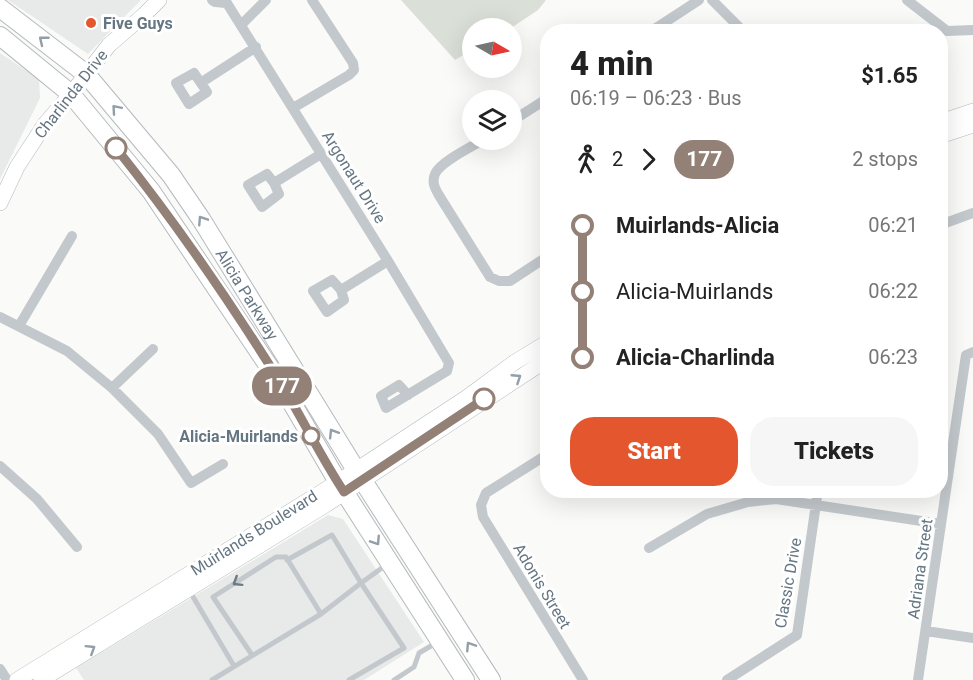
<!DOCTYPE html>
<html lang="en">
<head>
<meta charset="utf-8">
<style>
	:root { --surface:#fff; --page:#f6f6f6; --text:#222; --muted:#767676; --accent:#e4572e }
	body { margin:0; font-family:Roboto,sans-serif; background:var(--page); color:var(--text); height:100vh; display:flex; flex-direction:column; font-size:22px; white-space:nowrap }
	* { box-sizing:border-box; margin:0 }
	p { font-size:20px; color:var(--muted) }
	.icon { flex:none; width:33px; height:33px; fill:none; stroke:currentColor; stroke-width:2; stroke-linecap:round; stroke-linejoin:round }
	.map { position:relative; flex:1; overflow:hidden }
	.sheet { position:absolute; left:540px; top:24px; width:408px; height:474px; display:flex; flex-direction:column; background:var(--surface); border-radius:24px; box-shadow:0 6px 24px #0002 }
	.sheet>* { flex:none }
	.badge { padding:0 12px; border-radius:20px; font-size:21px; line-height:39px }
	.needle { width:39px; rotate:99deg }
	.tools { position:absolute; left:462px; top:18px; display:grid; gap:12px }
	.tools a { display:grid; place-items:center; width:60px; height:60px; border-radius:50%; background:var(--surface); box-shadow:0 6px 24px #0002; font-size:30px }
	.map>.badge { position:absolute; translate:-50% -50%; box-shadow:0 0 0 3px #fff }
	.legs { display:flex; align-items:center; gap:9px; height:66px; padding:0 30px; font-size:20px }
	.legs p { margin-inline-start:auto }
	.overview { display:flex; align-items:center; justify-content:space-between; height:102px; padding:0 30px }
	h1 { font-size:33px; font-weight:800; line-height:45px }
	.button { display:flex; gap:12px; margin-top:auto; padding:12px 30px }
	.button a { flex:1; height:69px; border-radius:24px; background:var(--accent); color:#fff; font-size:24px; font-weight:800; line-height:69px; text-align:center }
	.button a+a { background:var(--page); color:var(--text) }
	ul { padding:0 30px; list-style:none }
	li { display:flex; align-items:center; gap:21px; height:66px; font-size:22px }
	li i { display:grid; place-items:center; width:9px; height:100%; margin:0 8px; background:currentColor }
	li i::after { content:''; width:15px; height:15px; margin:-8px; border:4px solid; border-radius:50%; background:var(--surface) }
	li p { margin-inline-start:auto }
	li:first-child i { background:linear-gradient(#0000 50%,currentColor 0) }
	li:last-child i { background:linear-gradient(currentColor 50%,#0000 0) }
	.map>svg:first-child { display:block }
	.built { fill:#e8e9e9 }
	.green { fill:#dadfd7 }
	.lines { fill:none; stroke-linecap:round; stroke-linejoin:round }
	.secondary-casing { stroke:#b3babf; stroke-width:16 }
	.primary-casing { stroke:#b5babe; stroke-width:20 }
	.lane { stroke:#c3c8cc; stroke-width:5 }
	.street { stroke:#c3c8cc; stroke-width:10 }
	.secondary { stroke:#fff; stroke-width:15 }
	.primary { stroke:#fff; stroke-width:18 }
	.oneway { stroke:#939fa8 }
	.oneway2 { stroke:#6a7a87 }
	.line-1-casing { stroke:#fff; stroke-width:14 }
	.line-1 { stroke:#938177; stroke-width:9 }
	.poi-dot { fill:#e4572e; stroke:#fff; stroke-width:2 }
	.stop-1-dot { fill:#fff; stroke:#938177; stroke-width:3 }
	.labels { text-anchor:middle; dominant-baseline:central; stroke-width:6; stroke-linejoin:round; paint-order:stroke }
	.poi-label { font-size:16px; font-weight:bold; fill:#657683; stroke:#fff; text-anchor:start }
	.street-label { font-size:16px; fill:#657683; stroke:#fff }
	.stop-label { font-size:16px; font-weight:bold; fill:#657683; stroke:#fff; text-anchor:end }
</style>
</head>
<body>
<div class="map">
<svg width="973" height="680" viewBox="0 0 973 680">
	<rect width="100%" height="100%" fill="#fafaf8"/>
	<path class="built" d="M8 0H141L88 54Z
		M0 53 39 79 40 98 0 179Z
		M328 515 343 519 424 642 364 680H84L76 668Z"/>
	<path class="green" d="M401 0H546L538 10 511 28H472V50L455 60Z"/>
	<g class="lines">
		<g class="secondary-casing">
			<path id="secondary" d="M940 122 973 111
				M940 136 973 125
				M0 203 17 167 45 124 71 94 109 45 144 15 159 0
				M17 680 338 482 466 398 515 362 548 342
				M41 680 327 504 548 359"/>
		</g>
		<g class="primary-casing">
			<g id="primary">
				<path id="s1" d="M0 8 86 74 171 175 201 219 356 470 491 680"/>
				<path d="M0 36 71 94 151 191 282 386 338 482 465 680"/>
			</g>
		</g>
		<path class="lane" d="M189 590 234 666
			M252 655 213 597 276 557H286L321 614
			M212 680 321 614 361 583 332 535 287 560
			M349 680 404 648 361 583 386 565
			M394 680 414 667 419 653 436 643"/>
		<path class="street" d="M212 0 215 2 226 3
			M225 0 388 261 449 363 447 371 386 408 381 396 399 385 408 395
			M712 0 744 32
			M907 0 947 31 973 30
			M241 25 266 0
			M650 32 699 0
			M194 73 207 92 189 104 176 83Z
			M202 82 256 47
			M293 108 349 75 354 70 353 63 312 0
			M512 121 548 98
			M483 140C471 147 440 162 435 174 431 183 436 190 440 197L490 277 499 281H510L548 256
			M267 174 274 183 279 194 262 207 248 185Z
			M274 183 321 154
			M940 225 973 213
			M332 280 341 290 344 300 327 312 313 291Z
			M341 290 388 261
			M0 317 67 351 112 388 158 434 191 483 223 464
			M19 326 72 236
			M112 388 153 349
			M548 454 486 493 481 505 483 517 583 680
			M0 466 37 499 77 547
			M649 548 707 514 748 502 776 499 941 524
			M926 631 973 638
			M0 669 7 680
			M727 680 797 635 818 490
			M918 680 966 355 973 352"/>
		<use href="#secondary" class="secondary"/>
		<use href="#primary" class="primary"/>
	</g>
	<defs><path id="oneway-chevron" d="M-2-3.5L2.5 0L-2 3.5" fill="none" stroke-width="1.6" stroke-linecap="round" stroke-linejoin="round" transform="scale(1.5)"/></defs>
	<g class="oneway">
		<use href="#oneway-chevron" transform="translate(43 40) rotate(-141)"/>
		<use href="#oneway-chevron" transform="translate(116 109) rotate(-131)"/>
		<use href="#oneway-chevron" transform="translate(202 220) rotate(-123)"/>
		<use href="#oneway-chevron" transform="translate(517 378) rotate(-33)"/>
		<use href="#oneway-chevron" transform="translate(333 433) rotate(-122)"/>
		<use href="#oneway-chevron" transform="translate(376 541) rotate(57)"/>
		<use href="#oneway-chevron" transform="translate(470 646) rotate(-123)"/>
		<use href="#oneway-chevron" transform="translate(91 649) rotate(-32)"/>
	</g>
	<use class="oneway2" href="#oneway-chevron" transform="translate(237 582) rotate(148)"/>
	<g class="lines">
		<g class="line-1-casing">
			<path id="line-1" d="M116 148C176 223 231 303 282 385 303 420 321 457 344 492L484 399"/>
		</g>
		<use href="#line-1" class="line-1"/>
	</g>
	<circle class="poi-dot" cx="91" cy="23" r="6"/>
	<g class="stop-1-dot">
		<circle cx="116" cy="148" r="10"/>
		<circle cx="484" cy="399" r="10"/>
		<circle cx="311" cy="436" r="8"/>
	</g>
	<g class="labels">
		<g class="poi-label">
			<text x="103" y="23">Five Guys</text>
		</g>
		<g class="street-label">
			<text transform="translate(71 94) rotate(-52)">Charlinda Drive</text>
			<text transform="translate(354 177) rotate(58)">Argonaut Drive</text>
			<text stroke="none"><textPath href="#s1" startOffset="382">Alicia Parkway</textPath></text>
			<text transform="translate(254 533) rotate(-32)">Muirlands Boulevard</text>
			<text transform="translate(920 569) rotate(-82)">Adriana Street</text>
			<text transform="translate(788 583) rotate(-80)">Classic Drive</text>
			<text transform="translate(542 586) rotate(59)">Adonis Street</text>
		</g>
		<g class="stop-label">
			<text x="298" y="436">Alicia-Muirlands</text>
		</g>
	</g>
</svg>
<div class="tools">
<a><svg class="needle" viewBox="-14 -14 28 28"><path d="M0-13l5 13h-10z" fill="#e53935"/><path d="M0 13l5-13h-10z" fill="#767676"/></svg></a>
<a><svg class="icon" aria-label="layers" viewBox="0 0 24 24"><path d="M12 4l9 5-9 5-9-5zM3 14l9 5 9-5"/></svg></a>
</div>
<b class="badge" style="left:282px;top:386px;background:#938177;color:#fff">177</b>
<section class="sheet">
<div class="overview"><div><h1>4 min</h1><p>06:19 – 06:23 · Bus</p></div><b>$1.65</b></div>
<div class="legs"><svg class="icon" aria-label="walk" viewBox="0 0 24 24"><circle cx="13" cy="4" r="2"/><path d="M13 8l-2 6 4 7M11 14l-3 7M7 12l3-4h3l4 4"/></svg>2<svg class="icon" aria-label="forward" viewBox="0 0 24 24"><path d="M9 5l7 7-7 7"/></svg><b class="badge" style="background:#938177;color:#fff">177</b><p>2 stops</p></div>
<ul>
<li><i style="color:#938177"></i><b>Muirlands-Alicia</b><p>06:21</p></li>
<li><i style="color:#938177"></i><span>Alicia-Muirlands</span><p>06:22</p></li>
<li><i style="color:#938177"></i><b>Alicia-Charlinda</b><p>06:23</p></li>
</ul>
<div class="button"><a>Start</a><a>Tickets</a></div>
</section>
</div>
</body>
</html>
